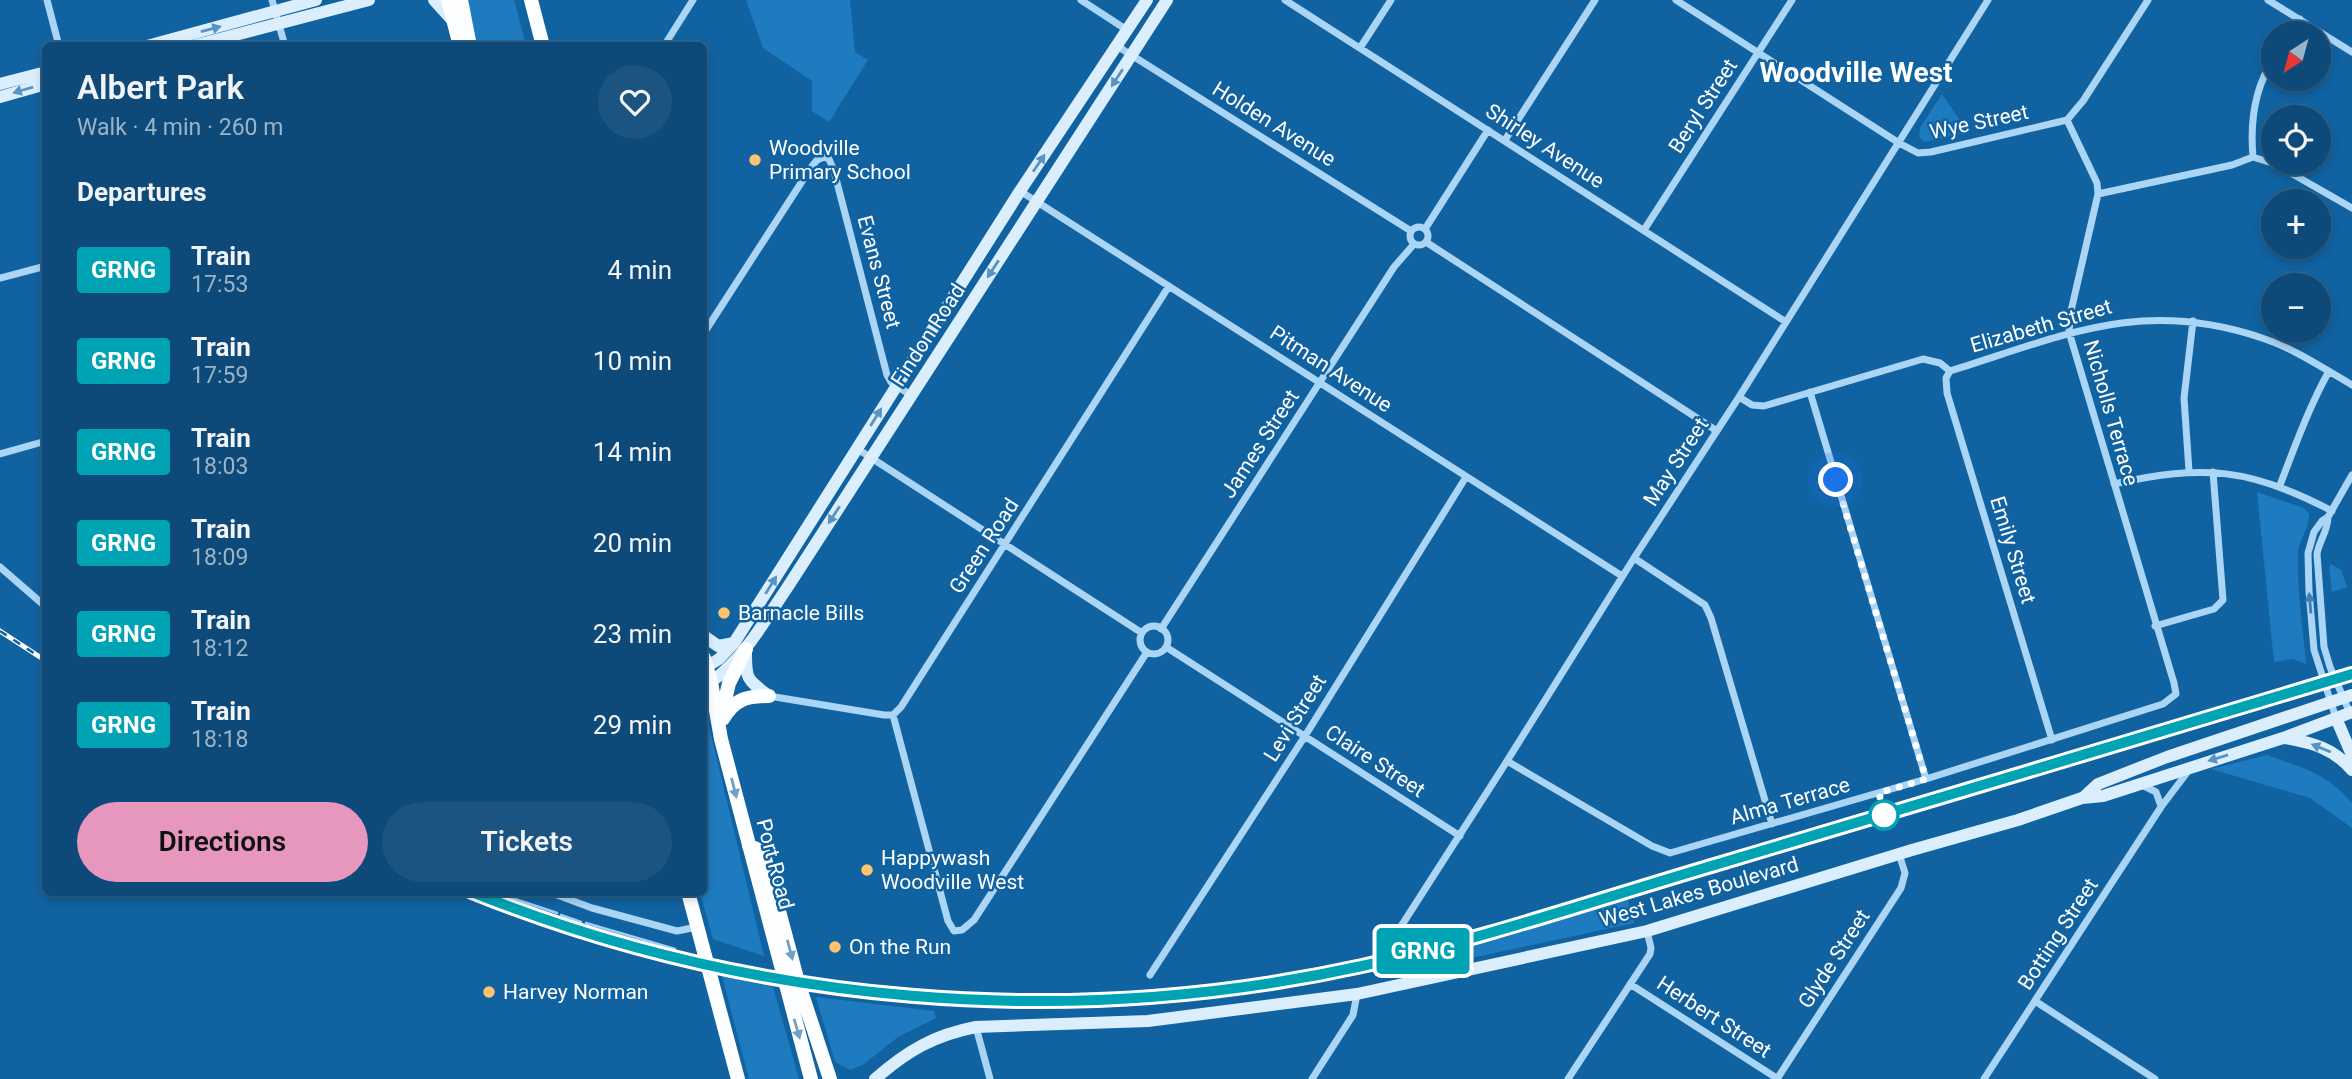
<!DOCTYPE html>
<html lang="en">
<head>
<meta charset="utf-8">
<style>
	:root { --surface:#0d4a79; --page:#1b5480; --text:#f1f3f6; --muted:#9ab3c6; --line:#2d628a; --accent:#e797bd }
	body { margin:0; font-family:Roboto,sans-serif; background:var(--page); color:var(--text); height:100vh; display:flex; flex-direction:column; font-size:26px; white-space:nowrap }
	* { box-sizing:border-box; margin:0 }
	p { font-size:23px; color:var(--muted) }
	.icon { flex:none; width:38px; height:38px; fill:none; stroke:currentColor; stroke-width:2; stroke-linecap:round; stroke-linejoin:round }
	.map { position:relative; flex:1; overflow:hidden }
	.panel { position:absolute; left:42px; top:42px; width:665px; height:854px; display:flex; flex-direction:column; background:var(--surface); border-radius:10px; box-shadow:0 4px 10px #0003,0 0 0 2px var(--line) }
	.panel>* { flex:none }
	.badge { padding:0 14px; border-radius:5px; font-size:24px; line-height:46px }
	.needle { width:46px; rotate:216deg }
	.fabs { position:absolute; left:2261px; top:21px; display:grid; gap:14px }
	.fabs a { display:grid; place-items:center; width:70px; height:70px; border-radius:50%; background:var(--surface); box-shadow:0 4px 10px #0003,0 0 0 2px var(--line); font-size:35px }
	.you { position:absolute; width:35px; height:35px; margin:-18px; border:5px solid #fff; border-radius:50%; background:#1a73e8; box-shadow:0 0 0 10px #1a73e833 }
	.map>.badge { position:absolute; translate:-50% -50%; box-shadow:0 0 0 4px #fff }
	h2 { padding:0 35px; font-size:26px; line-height:63px }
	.round { display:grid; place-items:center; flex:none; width:74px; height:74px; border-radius:37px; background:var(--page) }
	.head { display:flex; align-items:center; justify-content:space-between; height:119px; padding:0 35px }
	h1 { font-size:33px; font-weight:600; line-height:52px }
	.action { display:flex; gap:14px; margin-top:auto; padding:14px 35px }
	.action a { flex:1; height:80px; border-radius:42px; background:var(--accent); color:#111; font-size:28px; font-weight:600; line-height:80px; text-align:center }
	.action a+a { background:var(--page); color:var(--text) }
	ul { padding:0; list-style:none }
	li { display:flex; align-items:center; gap:21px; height:91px; padding:0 35px }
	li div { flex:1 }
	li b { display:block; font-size:26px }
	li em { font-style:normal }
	li .badge { min-width:77px; font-weight:700; text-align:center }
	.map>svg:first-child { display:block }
	.green { fill:#1f7bbf }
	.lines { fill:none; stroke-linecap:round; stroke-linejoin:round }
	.stream { stroke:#9cd2f8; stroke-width:2.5 }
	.minor { stroke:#aad5f5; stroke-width:7 }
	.secondary { stroke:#dbeefe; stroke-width:12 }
	.trunk { stroke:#fcfeff; stroke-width:14 }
	.rail-casing { stroke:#fff; stroke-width:5 }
	.rail { stroke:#1162a1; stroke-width:2.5; stroke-dasharray:8; stroke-linecap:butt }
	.oneway { fill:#5893c2 }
	.oneway2 { fill:#377fb6 }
	.oneway3 { fill:#6fa0c7 }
	.line-casing { stroke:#fff; stroke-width:16 }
	.line { stroke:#00a3b4; stroke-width:10 }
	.walk { stroke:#fff; stroke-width:7; stroke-dasharray:0 12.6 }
	.poi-dot { fill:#ffc36e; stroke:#1162a1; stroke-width:2.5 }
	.stop-dot { fill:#fff; stroke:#00a3b4; stroke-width:3.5 }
	.labels { text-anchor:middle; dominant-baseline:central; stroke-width:5; stroke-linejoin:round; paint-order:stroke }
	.street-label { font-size:21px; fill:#fff; stroke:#1162a1 }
	.poi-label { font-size:21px; fill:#fff; stroke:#1162a1; text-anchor:start }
	.district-label { font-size:28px; font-weight:bold; fill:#fff; stroke:#1162a1 }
</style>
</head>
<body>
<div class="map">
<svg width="2352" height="1079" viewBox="0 0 2352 1079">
	<rect width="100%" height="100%" fill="#1162a1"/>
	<path class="green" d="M465 0H514L526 45H474Z
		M746 0H850L855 52 868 60 829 122 812 111V81L763 48Z
		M1942 94 1968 132 1925 142 1919 137 1920 128Z
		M2257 492 2304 508 2309 514C2310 528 2298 540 2298 555 2297 591 2303 628 2306 664L2293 659 2274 662Z
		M2331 564 2341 570 2347 587 2332 592 2329 567Z
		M704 709 705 710 764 956 713 939 700 893 704 892Z
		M2267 755C2305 769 2325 772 2352 803V828L2310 798 2211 769Z
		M1628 900 1634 923 1476 957 1410 969 1408 960 1508 936Z
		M722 976 773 987 799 1079H749Z
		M816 997 934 1011 936 1018 898 1037 864 1064 850 1070 835 1062Z"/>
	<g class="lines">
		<path class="stream" d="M494 892 557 913
			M561 915 581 922
			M586 923 675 949"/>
		<path class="minor" d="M47 0 59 46
			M272 0 285 46
			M1081 0 1127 30
			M1285 0 1786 322
			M1676 0 1899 143 1918 153 1931 152 2067 120
			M2268 0 2352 52
			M2290 33 2300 19
			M664 46 693 0
			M1117 46 1411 231
			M1360 48 1391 0
			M1505 140 1595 0
			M2253 157C2250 123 2254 89 2273 60
			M1020 191 1622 576
			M2098 194 2232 165 2253 157 2275 164 2352 208
			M1410 236a9 9 0 1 1 18 0a9 9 0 1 1-18 0Z
			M1425 229 1488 130
			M1644 230 1792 0
			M1426 242 1717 431
			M0 278 46 266
			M704 333 810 169 817 160 824 157 829 159 834 171 887 375 891 382 912 396
			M1950 371 1946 378 1947 393 2052 740
			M1810 392 1926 779
			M1739 397 1752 405 1764 406 1923 359 1940 363 1950 371C2063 336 2141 297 2262 338 2293 348 2323 368 2352 385
			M856 448 1142 633
			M0 454 46 441
			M2189 471 2184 398 2193 321
			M2114 484C2203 464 2251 468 2332 511
			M2280 485C2295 446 2309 407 2329 371
			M2328 517C2328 531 2319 541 2317 554L2324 647 2330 667 2350 713
			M1634 558 1705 605 1711 618 1772 824
			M0 567 46 607
			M2155 626 2214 609 2223 600 2213 472
			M1140 640a14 14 0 1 1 28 0a14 14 0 1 1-28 0Z
			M1161 629 1394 267 1414 244
			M1166 647 1460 836
			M769 696 884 715H893L901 707 1169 286
			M893 715 948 921 954 931 962 930 974 920 1147 652
			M2336 718 2314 650 2309 591 2308 553 2314 532 2322 521 2328 517 2352 475
			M1507 761 1652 846 1670 853 1926 779 2163 704 2176 694 2174 683 2069 332 2071 311 2098 194 2097 183 2067 120 2083 101 2148 0
			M2140 784 2156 792 2161 806
			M549 892 592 908 677 931 697 927
			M1391 942 1507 761 1634 558 1739 397 1988 0
			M1150 975 1305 736 1466 477
			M1630 984 1778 1079
			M2035 1001 2155 1079
			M976 1027 990 1079
			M1312 1079 1353 1015 1357 994
			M1568 1079 1650 954 1651 948 1647 931
			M1777 1079 1901 888 1905 873 1899 854
			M1984 1079 2161 807 2189 770"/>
		<path class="secondary" d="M434 0 453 21
			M147 46 316 0
			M193 46 369 0
			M0 84 46 72
			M0 97 46 84
			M704 636 718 646 734 643
			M746 649C746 679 745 678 769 696
			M706 667 719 659 734 643 1020 191 1147 0
			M711 682C744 658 764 622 787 588L1167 0
			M2336 718 2352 755
			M2285 738C2313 743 2333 748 2352 770
			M2083 798 2098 784 2167 757 2352 695
			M875 1079C907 1051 934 1035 976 1027L1148 1021 1357 994 1647 931 1912 850 2018 820 2082 798 2103 796 2283 738 2352 712"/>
		<path class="trunk" d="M448 0 460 46
			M461 0 470 46
			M531 0 543 46
			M704 658 711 682 721 739 811 1079
			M721 718 729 683 746 649
			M723 719C734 699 747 696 769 696
			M749 846 763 851 798 982 830 1079
			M688 892 738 1079"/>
		<g class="rail-casing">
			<path id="rail" d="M0 631 46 661
				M472 892C751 1005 1068 1030 1362 966 1488 938 1612 896 1736 859 1942 798 2147 736 2352 674"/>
		</g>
		<use href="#rail" class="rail"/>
	</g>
	<defs><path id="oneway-solid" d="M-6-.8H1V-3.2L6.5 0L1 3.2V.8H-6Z" transform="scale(1.75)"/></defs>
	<g class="oneway">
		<use href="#oneway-solid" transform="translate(211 29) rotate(-15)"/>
		<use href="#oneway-solid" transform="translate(1117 78) rotate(123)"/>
		<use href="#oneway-solid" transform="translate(23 90) rotate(164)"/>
		<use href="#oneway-solid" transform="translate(1039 163) rotate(-56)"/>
		<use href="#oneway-solid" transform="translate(993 269) rotate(123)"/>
		<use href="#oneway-solid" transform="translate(876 417) rotate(-58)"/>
		<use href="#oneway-solid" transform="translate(834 515) rotate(123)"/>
		<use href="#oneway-solid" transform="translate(771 585) rotate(-58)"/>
		<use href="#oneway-solid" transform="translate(2321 748) rotate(-158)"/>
		<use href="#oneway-solid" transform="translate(2218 758) rotate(163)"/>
	</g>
	<use class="oneway2" href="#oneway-solid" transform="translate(2310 603) rotate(-95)"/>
	<g class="oneway3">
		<use href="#oneway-solid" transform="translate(734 788) rotate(76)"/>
		<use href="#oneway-solid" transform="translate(790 950) rotate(75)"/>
		<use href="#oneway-solid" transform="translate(797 1029) rotate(74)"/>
	</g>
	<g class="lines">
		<g class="line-casing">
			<path id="line" d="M472 892C752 1005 1067 1031 1362 966 1482 939 1599 899 1718 864 1929 802 2141 737 2352 674"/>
		</g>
		<use href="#line" class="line"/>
		<path class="walk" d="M1836 480 1926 779 1879 793 1884 815"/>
	</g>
	<g class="poi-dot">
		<circle cx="755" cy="160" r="7"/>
		<circle cx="724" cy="613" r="7"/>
		<circle cx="867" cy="870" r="7"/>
		<circle cx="835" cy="947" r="7"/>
		<circle cx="489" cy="992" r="7"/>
	</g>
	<circle class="stop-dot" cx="1884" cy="815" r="14"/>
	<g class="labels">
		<g class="street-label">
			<text transform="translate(1703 106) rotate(-57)">Beryl Street</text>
			<text transform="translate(1979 122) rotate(-12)">Wye Street</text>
			<text transform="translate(1274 124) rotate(32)">Holden Avenue</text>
			<text transform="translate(1545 146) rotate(33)">Shirley Avenue</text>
			<text transform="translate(879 272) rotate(75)">Evans Street</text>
			<text transform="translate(2041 326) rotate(-16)">Elizabeth Street</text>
			<text transform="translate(928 335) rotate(-57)">Findon Road</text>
			<text transform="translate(1331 369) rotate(33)">Pitman Avenue</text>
			<text transform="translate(2111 413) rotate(74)">Nicholls Terrace</text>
			<text transform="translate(1260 444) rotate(-57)">James Street</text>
			<text transform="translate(1676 462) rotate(-57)">May Street</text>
			<text transform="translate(984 546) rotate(-57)">Green Road</text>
			<text transform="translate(2013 550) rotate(73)">Emily Street</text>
			<text transform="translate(1295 718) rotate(-58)">Levi Street</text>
			<text transform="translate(1375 761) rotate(33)">Claire Street</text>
			<text transform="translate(1790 801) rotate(-16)">Alma Terrace</text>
			<text transform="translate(775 864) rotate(75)">Port Road</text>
			<text transform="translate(1699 892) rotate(-16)">West Lakes Boulevard</text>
			<text transform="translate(2058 934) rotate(-57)">Botting Street</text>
			<text transform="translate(1834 959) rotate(-57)">Glyde Street</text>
			<text transform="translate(1714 1017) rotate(33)">Herbert Street</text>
		</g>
		<g class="poi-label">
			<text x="769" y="148">Woodville<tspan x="769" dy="24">Primary School</tspan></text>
			<text x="738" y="613">Barnacle Bills</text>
			<text x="881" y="858">Happywash<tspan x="881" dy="24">Woodville West</tspan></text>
			<text x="849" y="947">On the Run</text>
			<text x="503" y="992">Harvey Norman</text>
		</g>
		<g class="district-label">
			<text x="1856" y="72">Woodville West</text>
		</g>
	</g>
</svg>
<div class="fabs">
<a><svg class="needle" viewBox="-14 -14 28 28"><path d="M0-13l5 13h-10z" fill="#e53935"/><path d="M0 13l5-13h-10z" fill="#9ab3c6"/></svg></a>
<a><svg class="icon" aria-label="locate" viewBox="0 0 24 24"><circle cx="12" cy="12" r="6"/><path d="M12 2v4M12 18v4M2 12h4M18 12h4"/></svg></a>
<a>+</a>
<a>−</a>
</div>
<div class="you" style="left:1836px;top:480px"></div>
<b class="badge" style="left:1423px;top:951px;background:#00a3b4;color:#fff">GRNG</b>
<section class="panel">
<div class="head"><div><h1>Albert Park</h1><p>Walk · 4 min · 260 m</p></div><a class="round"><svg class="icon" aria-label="heart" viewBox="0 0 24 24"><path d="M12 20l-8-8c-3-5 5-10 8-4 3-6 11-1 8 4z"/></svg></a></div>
<h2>Departures</h2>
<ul>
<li><span class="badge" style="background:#00a3b4;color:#fff">GRNG</span><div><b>Train</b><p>17:53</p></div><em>4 min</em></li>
<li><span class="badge" style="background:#00a3b4;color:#fff">GRNG</span><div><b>Train</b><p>17:59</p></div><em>10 min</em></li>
<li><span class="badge" style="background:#00a3b4;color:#fff">GRNG</span><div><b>Train</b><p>18:03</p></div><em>14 min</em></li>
<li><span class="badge" style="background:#00a3b4;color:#fff">GRNG</span><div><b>Train</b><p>18:09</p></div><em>20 min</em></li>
<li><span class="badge" style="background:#00a3b4;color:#fff">GRNG</span><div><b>Train</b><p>18:12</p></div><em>23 min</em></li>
<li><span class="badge" style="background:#00a3b4;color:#fff">GRNG</span><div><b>Train</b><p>18:18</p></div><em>29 min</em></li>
</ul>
<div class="action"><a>Directions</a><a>Tickets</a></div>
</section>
</div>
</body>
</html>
